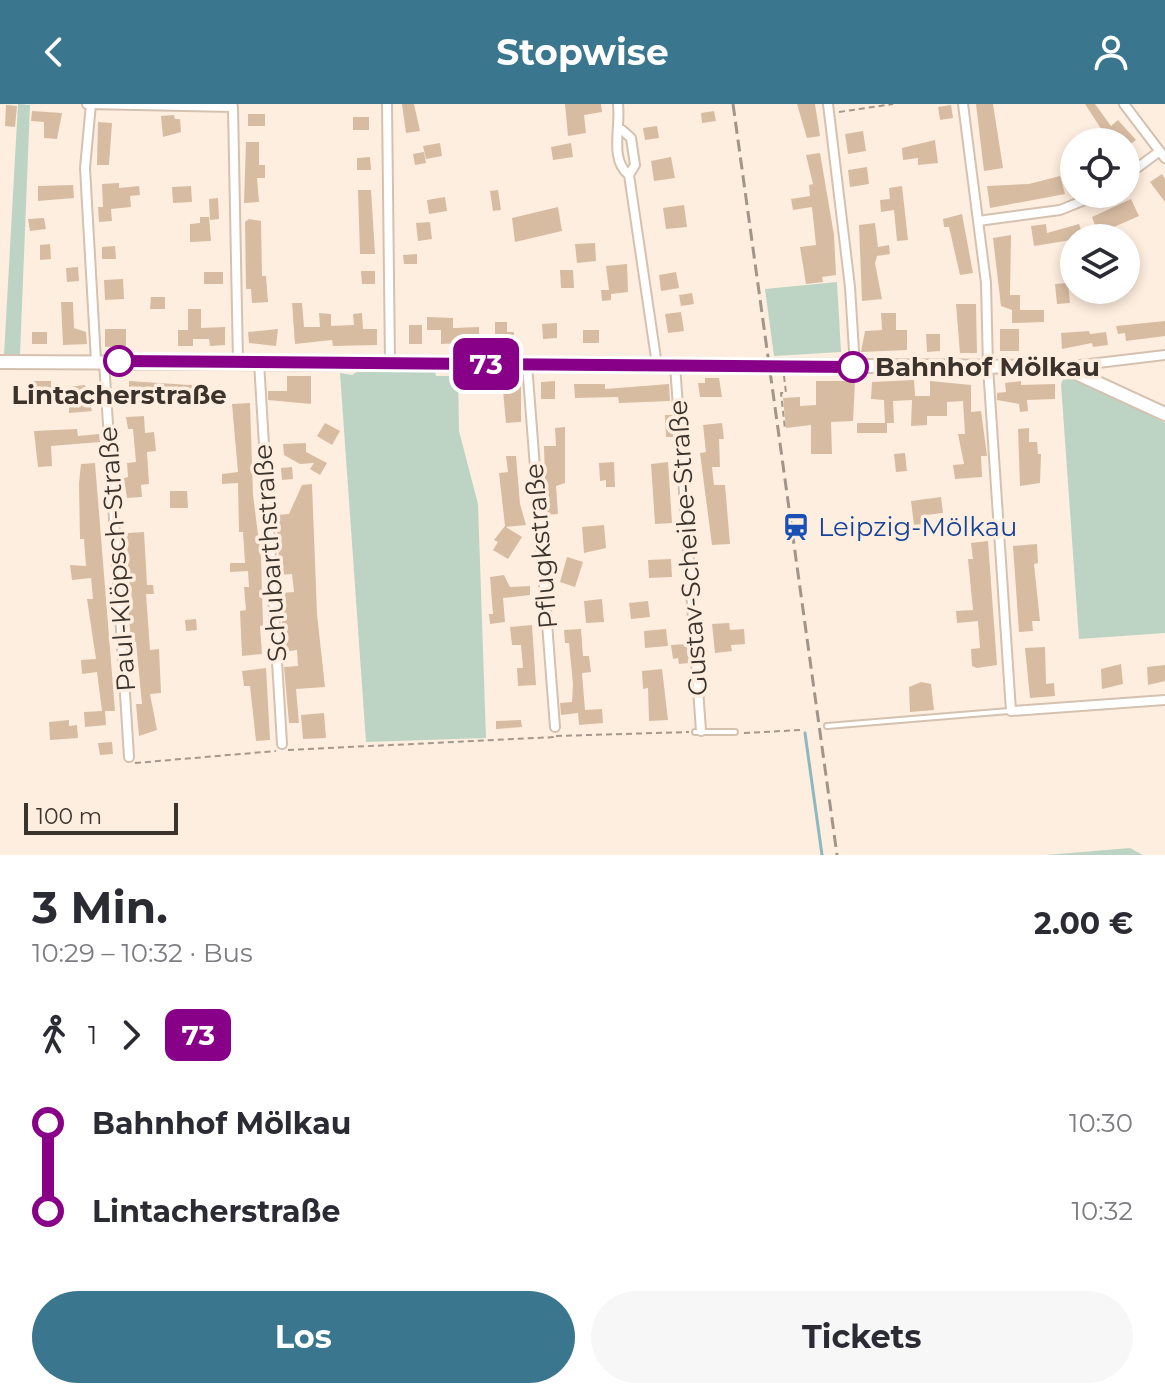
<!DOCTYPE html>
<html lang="de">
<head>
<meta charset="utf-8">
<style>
	:root { --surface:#fff; --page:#f7f7f7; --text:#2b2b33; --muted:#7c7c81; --accent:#3a778e }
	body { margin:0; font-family:Montserrat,sans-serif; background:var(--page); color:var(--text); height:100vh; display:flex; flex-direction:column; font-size:30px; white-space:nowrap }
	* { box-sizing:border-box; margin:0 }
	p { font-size:26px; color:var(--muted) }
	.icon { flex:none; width:44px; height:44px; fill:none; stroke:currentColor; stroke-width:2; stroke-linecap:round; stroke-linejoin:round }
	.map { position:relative; height:751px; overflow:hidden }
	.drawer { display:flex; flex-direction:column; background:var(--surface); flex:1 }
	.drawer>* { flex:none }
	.badge { padding:0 16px; border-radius:12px; font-size:28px; line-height:52px }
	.fabs { position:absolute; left:1060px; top:24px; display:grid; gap:16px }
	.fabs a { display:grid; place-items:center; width:80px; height:80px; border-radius:50%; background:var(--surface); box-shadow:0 4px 12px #0003; font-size:40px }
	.scale { position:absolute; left:24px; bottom:20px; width:154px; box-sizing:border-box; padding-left:8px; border:4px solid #3b332c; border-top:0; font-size:22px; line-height:28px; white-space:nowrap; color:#3b332c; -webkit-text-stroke:6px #feeedf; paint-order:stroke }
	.map>.badge { position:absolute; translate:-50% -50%; box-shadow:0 0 0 4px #fff }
	.legs { display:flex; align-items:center; gap:12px; height:88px; padding:0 32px; font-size:26px }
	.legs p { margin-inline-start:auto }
	.overview { display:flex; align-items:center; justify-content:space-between; height:136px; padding:0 32px }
	h1 { font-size:44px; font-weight:700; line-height:60px }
	.button { display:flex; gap:16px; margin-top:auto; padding:16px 32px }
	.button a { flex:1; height:92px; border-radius:48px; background:var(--accent); color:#fff; font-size:32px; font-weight:700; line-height:92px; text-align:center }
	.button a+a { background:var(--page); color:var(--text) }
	ul { padding:0 32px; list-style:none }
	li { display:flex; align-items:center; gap:28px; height:88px; font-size:30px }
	li i { display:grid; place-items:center; width:12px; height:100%; margin:0 10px; background:currentColor }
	li i::after { content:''; width:20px; height:20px; margin:-10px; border:6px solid; border-radius:50%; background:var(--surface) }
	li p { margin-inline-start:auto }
	li:first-child i { background:linear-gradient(#0000 50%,currentColor 0) }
	li:last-child i { background:linear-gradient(currentColor 50%,#0000 0) }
	header { display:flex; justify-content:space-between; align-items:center; height:104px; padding:0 32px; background:var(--accent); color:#fff; font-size:36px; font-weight:700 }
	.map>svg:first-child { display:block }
	.green { fill:#bdd4c5 }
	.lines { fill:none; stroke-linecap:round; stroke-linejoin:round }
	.stream { stroke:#8db8c0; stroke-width:3 }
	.building { fill:#d7bca2 }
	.lane-casing { stroke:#d5c1af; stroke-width:8 }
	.street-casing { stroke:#d5c1af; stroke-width:12 }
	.secondary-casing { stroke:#d5c1af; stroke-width:16 }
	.path { stroke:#a4988c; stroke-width:2; stroke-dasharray:6 4; stroke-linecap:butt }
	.lane { stroke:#fff; stroke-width:4 }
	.street { stroke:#fff; stroke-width:8 }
	.secondary { stroke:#fff; stroke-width:12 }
	.rail { stroke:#a1958a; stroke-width:3; stroke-dasharray:12 6; stroke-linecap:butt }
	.line-1-casing { stroke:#fff; stroke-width:18 }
	.line-1 { stroke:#808; stroke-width:12 }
	.stop-1-dot { fill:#fff; stroke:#808; stroke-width:4 }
	.labels { text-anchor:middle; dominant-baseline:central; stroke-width:7; stroke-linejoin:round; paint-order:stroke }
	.stop-label { font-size:26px; font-weight:bold; fill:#3b332c; stroke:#feeedf; text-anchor:start }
	.transit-label { font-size:26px; fill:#164399; stroke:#feeedf; text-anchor:start }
	.street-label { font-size:26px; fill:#3b332c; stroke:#feeedf }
</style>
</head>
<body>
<header><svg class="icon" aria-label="back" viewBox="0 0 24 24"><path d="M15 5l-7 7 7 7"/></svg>Stopwise<svg class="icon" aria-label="person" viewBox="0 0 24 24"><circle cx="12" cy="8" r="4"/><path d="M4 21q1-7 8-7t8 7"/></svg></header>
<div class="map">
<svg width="1165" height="751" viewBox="0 0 1165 751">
	<rect width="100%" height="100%" fill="#feeedf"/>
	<path class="green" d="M18 0 30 1 20 251H4Z
		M837 178 841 248 774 252 765 185Z
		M363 264 435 265 436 272H455L458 266 459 327 478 400 486 634 366 638 340 269 352 271Z
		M1064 273 1076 274 1165 319V529L1079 535 1061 280Z
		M1130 744 1143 751H1046Z"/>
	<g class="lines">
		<path class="stream" d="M805 629 822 751"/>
	</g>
	<path class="building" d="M402 0H414L420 27 406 29Z
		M565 0H601L602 8 584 11 586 29 568 32Z
		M797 0H815L820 32 807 34Z
		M976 0H993L1003 64 984 67Z
		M1085 0H1095L1111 22 1118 16 1136 36 1126 43V38H1117L1111 31 1107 34Z
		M6 1 17 2 15 23 5 22Z
		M951 1 953 14 940 16 938 3Z
		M32 7 62 9 57 35 44 34V18L31 17Z
		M714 7 716 17 702 19 701 9Z
		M248 10H265V22H248Z
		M174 11 175 15H180L181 28 163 33 161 12Z
		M353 13H369V26H353Z
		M98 18 112 19 109 61H97Z
		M657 22 659 34 645 36 643 24Z
		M863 27 866 47 848 50 845 30Z
		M935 36 938 59 918 61V54L903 56 902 44Z
		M246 38H259V61H265V74H257L259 98 244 99Z
		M440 39 442 52 426 55 423 42Z
		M571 39 573 53 553 56 551 43Z
		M424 48 426 59 415 61 413 50Z
		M820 49 834 131 836 171 822 173 823 178 806 180 800 143 816 141 812 103 793 106 791 95 810 92 809 81 813 80 806 51Z
		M370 53 371 66H357V54Z
		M671 53 675 74 654 77 651 57Z
		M867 63 869 80 850 83 848 66Z
		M1162 70 1165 75V98L1150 78Z
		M1060 72 1065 90 990 104 987 82 1029 80Z
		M119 79V84L139 82 140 91 130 92 131 103 111 105 112 117 99 118 98 103H103L102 80Z
		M73 81 74 94 38 97V82Z
		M191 82 192 98 173 99 172 83Z
		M902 82 908 136 897 137 894 106 881 108 880 96 890 95 889 84Z
		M358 86H371L375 150H360Z
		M498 86 501 106 493 107 490 87Z
		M445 93 447 107 429 110 427 96Z
		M218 94 219 115 210 116 209 95Z
		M1131 95 1139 112 1098 130 1092 113Z
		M684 101 687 123 666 125 663 104Z
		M558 103 562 127 515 138 512 114Z
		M962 110 973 169 960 171 949 123H944L943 115Z
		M200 113H209L211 137 190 138V120L200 119Z
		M44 114 46 125 30 127 28 115Z
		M249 115 261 117 262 172H266L268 198 252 199 251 185H246L245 118Z
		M430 118 432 135 418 137 416 119Z
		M875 119 878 143 889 141 890 150 877 152 875 159 882 195 862 197 859 121Z
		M1046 120 1047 129 1079 120 1084 134 1034 142 1031 122Z
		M1011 131 1010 191H1020V206H1044V218L1012 219V206L1001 202 993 134Z
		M595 139 596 157 577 159 575 140Z
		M50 140 51 155 40 156V141Z
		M115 142 116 155H102V143Z
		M417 150V160H404L403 151Z
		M627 160 628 188 611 190V196L602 197 601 186H609L606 162Z
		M78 163 79 177 67 178 66 164Z
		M560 166H573L574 184H561Z
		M361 167H375V180H362Z
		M204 168H223V180H204Z
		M676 168 679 184 661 187 659 171Z
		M123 175 124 195 105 196 104 176Z
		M1068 179 1070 199 1057 200 1055 180Z
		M692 189 694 200 681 202 679 191Z
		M151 193H165V205H150Z
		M61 198H73L74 224 86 228 87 240 63 241Z
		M292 199H302L304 223H320L319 209 331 210V222L354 221 353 210 362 209 363 225H377V241L333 242 332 236 295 240Z
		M956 200H976L977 249H960Z
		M188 205H201V224L225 223V241L210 242 209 235H193V242H178V226H188Z
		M681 208 684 227 668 229 665 210Z
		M881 209H896V226H907V246L861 248 865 227 882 226Z
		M427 213 453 214V224L479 223V238L441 240V226H427Z
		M1165 217V232L1126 237 1125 229 1118 230 1116 222Z
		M495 218H507V228H514L513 241H495Z
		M557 219V234L543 235 542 220Z
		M409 221H422V240H409Z
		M105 225H126V242L105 243Z
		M278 225 276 242 249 239 248 228Z
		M1000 225H1019V247H1000Z
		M583 226H599V239H583Z
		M1089 227 1090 230 1106 228 1108 241 1093 243 1092 239 1062 245 1061 229Z
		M32 228H47V240H32Z
		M926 230H940V247L927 248Z
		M287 272H311V300L268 296V287H287Z
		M468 274H482V289L468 290Z
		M705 274H719L722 293H700L698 279H705Z
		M502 276H521V318L506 319Z
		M914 276 915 292H930V277L971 281V308L981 307 986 344 987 352H981L982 373 955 375 953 361 964 360 958 330H965L963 297 947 298V312H927V321L911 322 912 296 893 297 894 319H887V329H857V319H885L884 296 871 295 872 278Z
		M33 277H51V295H33Z
		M129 277 205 282V295L129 291Z
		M555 277V295H541V278Z
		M816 277H855L853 317 831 318 832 350H811V321L786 324 783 294 800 293V302L816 301Z
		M1021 277V281L1055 280V295L1027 296 1028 307 1020 308 1019 300 997 296V289L1006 288 1005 279Z
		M574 280H605V285L669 280 670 297 619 299 618 293 575 294Z
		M85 281 92 307 69 309V283Z
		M250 299 253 391 261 454 263 522H260L262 550 242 552 240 507 246 506 244 483H249L248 467 230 468V459H245L243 428H239L238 379 222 380V370L238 368 232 300Z
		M665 311H672L673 333H666Z
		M144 312 145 329 154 328 156 347 147 348 149 380 141 381 142 393 127 394 124 374 128 373 127 359 136 358 133 325H128L126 313Z
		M325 319 340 327 332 341 317 332Z
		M722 319 724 335H719L720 363H712L714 381H725L730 440 712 441 700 349 706 348 703 321Z
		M565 323V379L556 382 558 410 546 411 544 342H556L555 324Z
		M1029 324V338H1037L1038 350H1041L1040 379 1020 382 1018 325Z
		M77 325 78 332 99 330 100 338 51 342 52 362 38 363 34 327Z
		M306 339V348L327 359 320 371 310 365 314 359 300 360 284 351 283 340Z
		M905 349 907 367 896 368 894 350Z
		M506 352H516L520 400 526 421 506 423 522 433 508 455 493 446 498 438 494 436 505 422 499 369 508 368Z
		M614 358 615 383H606V376L600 377 599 359Z
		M668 358 672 419 655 420 651 360Z
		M95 359 115 607H105L106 621 85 623 84 608 102 607 97 568 82 570 81 556 96 555 87 495H93L91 474 72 476 70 461 86 462 84 435H80L79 379 81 360Z
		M292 363 293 375 282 376 281 364Z
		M312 380 317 510 325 583 296 585 299 619H289L284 563 298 562 297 546 283 548 281 489 294 488 292 470 280 471 276 411 289 410 302 381Z
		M170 387H187L188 404H170Z
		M941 393 943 409 926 411 927 420 914 421 911 397Z
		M604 421 606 444 584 449 582 423Z
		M144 428 147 481H153L154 490H146L150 546 159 545 161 589 150 590 157 626 139 632 136 600H142L136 538H131L128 501 133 500 128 471 127 429Z
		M988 437 997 561 977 564 972 562 971 545 980 544 978 517 957 519 956 507 973 506 968 455H973L971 439Z
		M1037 440 1038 459 1034 460 1040 517H1032L1033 527 1019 528 1013 442Z
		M567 453 583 458 575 483 560 478Z
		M671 455 672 473 649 474 648 456Z
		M504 471 510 483 530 482V491L503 494 505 518 490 520 489 510H493L490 473Z
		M602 495 604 518 586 519 584 497Z
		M648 497 650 513 631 515 629 499Z
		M196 515 197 526 186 527 185 516Z
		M729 519 730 526 744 525 745 540 731 541 732 547 715 549 712 520Z
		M532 521 536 581 518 582 517 564H523L521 541H512L510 523Z
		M581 525 583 552H589L591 568 582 569 585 606 602 605 603 619 579 621 578 609 561 611 560 599 572 598 573 580 569 539H565L564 526Z
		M666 525 668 542 645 544 644 527Z
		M688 540 689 559 679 560 678 554 673 555 671 541Z
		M1045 543 1046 580 1054 579 1055 592 1030 594 1025 544Z
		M1121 560 1123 580 1102 585 1101 565Z
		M1165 561V577L1148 581 1147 563Z
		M266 564 270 636 256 637 250 582H244L242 567Z
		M662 565 668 616 649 617 648 584 643 585 642 567Z
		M921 578 931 580 934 606 910 608 909 583Z
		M324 609 326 634 303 635 301 611Z
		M69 616V622L77 621 78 634 50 636 49 618Z
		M521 616 522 623 496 625V617Z
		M112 638 113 650 100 651 98 639Z"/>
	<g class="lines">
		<g class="lane-casing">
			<path id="lane" d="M827 622 1009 607
				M695 628H735"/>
		</g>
		<g class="street-casing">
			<path id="street" d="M87 0 233 3 238 258
				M91 0 85 64 96 257
				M387 0 390 259
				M618 0C621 23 609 56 629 71L657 261
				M828 0 850 183 855 263
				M963 0 986 179 988 263 1011 607 1165 596
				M1124 0 1165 54
				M622 26 631 34 635 61 629 71
				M1126 72 1160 47
				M978 117 1060 106 1100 90
				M104 257 129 653
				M259 258 282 640
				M527 260 555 623
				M675 261 701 627
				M1064 263 1165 251"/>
		</g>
		<g class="secondary-casing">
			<path id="secondary" d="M0 258 1063 263 1165 310"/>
		</g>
		<path class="path" d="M839 8 893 0
			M784 272 786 289H781L785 325
			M744 629 801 626
			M556 632 689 628
			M288 646 556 633
			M135 659 276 647"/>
		<use href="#lane" class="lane"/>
		<use href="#street" class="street"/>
		<use href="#secondary" class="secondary"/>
		<path class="rail" d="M733 0 837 751"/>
	</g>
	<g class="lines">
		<g class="line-1-casing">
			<path id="line-1" d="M119 257 853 263"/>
		</g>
		<use href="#line-1" class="line-1"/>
	</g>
	<defs>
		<g id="station-bare" transform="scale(2.16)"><path d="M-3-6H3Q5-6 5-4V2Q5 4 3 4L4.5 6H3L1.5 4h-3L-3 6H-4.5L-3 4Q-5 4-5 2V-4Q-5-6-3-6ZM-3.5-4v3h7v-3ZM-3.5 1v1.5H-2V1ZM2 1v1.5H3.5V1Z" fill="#1a4fb4" stroke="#feeedf" stroke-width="2.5" paint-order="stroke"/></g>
	</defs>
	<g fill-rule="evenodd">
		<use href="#station-bare" x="796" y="423"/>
	</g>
	<g class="stop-1-dot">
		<circle cx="119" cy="257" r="14"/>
		<circle cx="853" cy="263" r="14"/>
	</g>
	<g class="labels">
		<g class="stop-label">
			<text x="875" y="263">Bahnhof Mölkau</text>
			<text x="119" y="291" text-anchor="middle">Lintacherstraße</text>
		</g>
		<g class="transit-label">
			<text x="818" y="423">Leipzig-Mölkau</text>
		</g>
		<g class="street-label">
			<text transform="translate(541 442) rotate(-95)">Pflugkstraße</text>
			<text transform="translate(688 444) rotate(-94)">Gustav-Scheibe-Straße</text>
			<text transform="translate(270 449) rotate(-94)">Schubarthstraße</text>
			<text transform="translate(117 455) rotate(-94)">Paul-Klöpsch-Straße</text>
		</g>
	</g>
</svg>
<div class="fabs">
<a><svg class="icon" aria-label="locate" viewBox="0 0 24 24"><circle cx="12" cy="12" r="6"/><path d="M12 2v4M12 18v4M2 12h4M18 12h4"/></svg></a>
<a><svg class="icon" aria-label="layers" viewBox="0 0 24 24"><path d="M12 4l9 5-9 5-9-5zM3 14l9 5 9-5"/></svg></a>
</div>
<div class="scale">100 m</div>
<b class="badge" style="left:486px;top:260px;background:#808;color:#fff">73</b>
</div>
<section class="drawer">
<div class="overview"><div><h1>3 Min.</h1><p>10:29 – 10:32 · Bus</p></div><b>2.00 €</b></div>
<div class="legs"><svg class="icon" aria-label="walk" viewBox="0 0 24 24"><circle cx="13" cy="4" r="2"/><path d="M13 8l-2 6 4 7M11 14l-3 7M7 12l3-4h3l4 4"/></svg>1<svg class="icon" aria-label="forward" viewBox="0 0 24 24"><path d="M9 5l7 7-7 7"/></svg><b class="badge" style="background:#808;color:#fff">73</b></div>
<ul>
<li><i style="color:#808"></i><b>Bahnhof Mölkau</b><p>10:30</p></li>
<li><i style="color:#808"></i><b>Lintacherstraße</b><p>10:32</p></li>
</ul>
<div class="button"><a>Los</a><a>Tickets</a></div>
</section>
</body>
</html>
